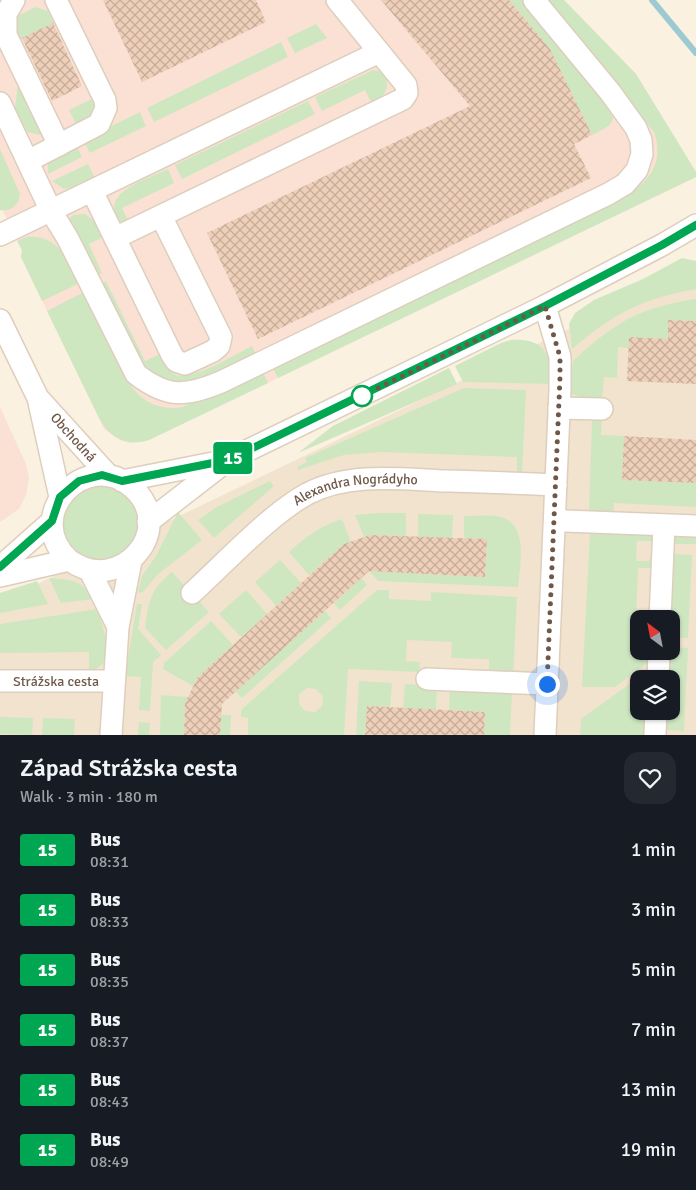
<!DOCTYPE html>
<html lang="en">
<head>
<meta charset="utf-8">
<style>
	:root { --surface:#171b24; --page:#242831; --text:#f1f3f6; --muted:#9ea1a6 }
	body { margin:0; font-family:Signika,sans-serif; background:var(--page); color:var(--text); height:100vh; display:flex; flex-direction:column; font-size:19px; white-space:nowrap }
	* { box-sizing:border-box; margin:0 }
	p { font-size:16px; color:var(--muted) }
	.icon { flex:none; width:28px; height:28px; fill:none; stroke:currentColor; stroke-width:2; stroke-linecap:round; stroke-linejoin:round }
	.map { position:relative; height:735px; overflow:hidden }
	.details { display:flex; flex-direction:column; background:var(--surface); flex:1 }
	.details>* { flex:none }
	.badge { padding:0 10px; border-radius:4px; font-size:18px; line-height:32px }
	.needle { width:32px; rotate:328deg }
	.controls { position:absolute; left:630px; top:610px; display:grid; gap:10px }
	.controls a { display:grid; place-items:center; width:50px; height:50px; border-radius:10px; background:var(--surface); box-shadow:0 1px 4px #0004; font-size:25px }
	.you { position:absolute; width:25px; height:25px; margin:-12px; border:4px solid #fff; border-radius:50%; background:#1a73e8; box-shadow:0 0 0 8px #1a73e833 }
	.map>.badge { position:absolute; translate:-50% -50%; box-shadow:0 0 0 2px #fff }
	.round { display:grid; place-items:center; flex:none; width:52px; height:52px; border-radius:15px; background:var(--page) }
	.head { display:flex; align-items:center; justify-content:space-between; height:85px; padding:0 20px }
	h1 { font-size:24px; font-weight:600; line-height:38px }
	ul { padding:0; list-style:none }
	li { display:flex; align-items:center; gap:15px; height:60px; padding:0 20px }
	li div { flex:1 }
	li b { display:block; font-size:19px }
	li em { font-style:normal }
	li .badge { min-width:55px; font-weight:700; text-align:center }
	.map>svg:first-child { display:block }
	.residential { fill:#f2e3cf; fill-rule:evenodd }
	.commercial { fill:#fae1d4 }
	.grass { fill:#cee7c0; fill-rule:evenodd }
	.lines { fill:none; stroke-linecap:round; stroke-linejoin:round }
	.stream { stroke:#9dc9d3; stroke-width:6 }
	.building { fill:url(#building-cross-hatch) }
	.minor-casing { stroke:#decebd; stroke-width:24 }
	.minor { stroke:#fff; stroke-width:21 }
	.line-casing { stroke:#fff; stroke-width:11 }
	.line { stroke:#00a651; stroke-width:8 }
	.walk { stroke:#705849; stroke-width:5; stroke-dasharray:0 9 }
	.stop-dot { fill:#fff; stroke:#00a651; stroke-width:2.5 }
	.labels { text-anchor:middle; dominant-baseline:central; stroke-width:4.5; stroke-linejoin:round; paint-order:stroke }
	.street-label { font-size:14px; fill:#705849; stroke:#fef5e6 }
</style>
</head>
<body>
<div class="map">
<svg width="696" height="735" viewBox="0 0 696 735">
	<defs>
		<pattern id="building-cross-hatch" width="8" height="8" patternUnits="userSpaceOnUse" patternTransform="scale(1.25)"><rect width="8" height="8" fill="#eed0ba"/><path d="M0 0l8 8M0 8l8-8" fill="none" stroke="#c5ac99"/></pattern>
	</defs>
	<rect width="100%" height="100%" fill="#faf1e0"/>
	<path class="residential" d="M696 268V735H0V602ZM639 619H671V651H639ZM639 679H671V711H639Z"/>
	<path class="commercial" d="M0 0H564L636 74 696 172V177L149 440 132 443 122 441 104 429 99 418 21 257 22 250 3 211 0 210Z
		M0 407 26 464 29 478 26 495 19 509 0 522Z"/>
	<path class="grass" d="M509 0H524L613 111C615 126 604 129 592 135L550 49Z
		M545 0H564L636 74 696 172V177L278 378 271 365 637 188C656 173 662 155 654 132Z
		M35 7 48 11 54 23 15 42 16 17Z
		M316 24 327 38 295 53 287 38Z
		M281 42 288 57 154 122 147 108Z
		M373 70 383 72C392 87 385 96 372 104L365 90 322 111 315 97Z
		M24 82C22 102 26 111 42 123V133L40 135 27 132 15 108 18 84Z
		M92 99 96 111 79 130 69 110Z
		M308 101 315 114 182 179 175 165Z
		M140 112 146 126 90 153 83 140Z
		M76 144 82 157 48 174V160Z
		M0 149 20 194C19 205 11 212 0 210Z
		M88 164 95 178 76 187 64 189 52 181Z
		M168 169 174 183 122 208 129 223 118 221C100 191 148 179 168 169Z
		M85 214 93 220 103 237 89 244 102 273 97 275 69 219 73 215Z
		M26 237C56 233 69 260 82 282L42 301 21 257 22 250 17 241Z
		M682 258 696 261V289C644 298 612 314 572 349L569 324 575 313 594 300 643 279Z
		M106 281 145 361 160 354C164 362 167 371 176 375 192 381 236 354 252 346L257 357 194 383 169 381 152 373 141 361 101 284Z
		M86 291C98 316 121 379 139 395 151 406 167 410 183 407L262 370 268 383 149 440C127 447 109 438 99 418L47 311Z
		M696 299V321L668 320V339L629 337 628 348 618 347 617 378 604 377 602 398H583L569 393 573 361C614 323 640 307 696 299Z
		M511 340C545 338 551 354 551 384L463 382 455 366 501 343Z
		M449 368 457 384 298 453 333 426Z
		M464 388 526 390 522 472H517V457L381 452 344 455 298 470 297 467 307 462 305 458Z
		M592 421H602L601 435 624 436 622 480 696 483V507L614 503 613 516 591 514 589 509Z
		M270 481 274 486 214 538 198 520 217 507Z
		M107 484C114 488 128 493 133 500 146 520 136 553 112 559 88 566 57 544 62 517 64 509 73 498 78 491Z
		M178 512 202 540 157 575 143 592 138 593 142 576 156 556Z
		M379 513H406V536L370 535 364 537 355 515Z
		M418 514 453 515 452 538 418 537Z
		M464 516C475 516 486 515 496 516 530 520 520 564 518 587L378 581 369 571 485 577 487 539 464 538Z
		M342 519 351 542 344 544 309 575 289 552C306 537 320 526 342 519Z
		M590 532 660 536 655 546 651 541H637L636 561H649L654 555 658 568H638L635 648H639V651H649V662L615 687H582Z
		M674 537 696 538V544H674Z
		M673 554 692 555 688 638 671 637Z
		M280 560 301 583 276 606 255 582Z
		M172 572 209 612 166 650 145 628C149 600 150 590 172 572Z
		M49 578C71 580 81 579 94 599L61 603Z
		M361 578 367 585 340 610 334 603Z
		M37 581 48 604 0 613V593Z
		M246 590 267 614 241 637 219 614Z
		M377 590H389V599L431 601V592L517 597 513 677 489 676V659L451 658 452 642 407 640 406 661 420 662 419 672 348 669 344 735H248V718L241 717V710ZM307 688 316 689 323 696 322 706 315 712 305 711 299 704V694Z
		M137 604H142L138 629 161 655 153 662 150 711 139 710 141 677 125 676Z
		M98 609 107 643 104 663 95 670 89 671V652L0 653V624Z
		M325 611 331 618 242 698 235 691Z
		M211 621 233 645 198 677 193 686 163 669 164 663Z
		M671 647 688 648 684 731 665 730 666 711H671V679H667L669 651H671Z
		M649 670 648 679H639V711H647L646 735H580L581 719Z
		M359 681 392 683 390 707 367 706 365 735H356Z
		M405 684 437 686 436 710 403 708Z
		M450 687 512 690 510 735H484L485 712 449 710Z
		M161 695 188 697 185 703 184 735H160Z
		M221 715H231L230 735H220Z
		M0 717 33 718 32 735 0 734Z
		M43 718 75 719 74 735H42Z
		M139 722 150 723 149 735H138Z"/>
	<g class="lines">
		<path class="stream" d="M652 0 696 53"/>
	</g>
	<path class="building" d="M103 0H256L266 22 142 82Z
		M381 0H509L550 49 592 135 574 144 591 178 258 339 207 233 470 106Z
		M53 23 82 86 52 101 22 38Z
		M668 320 696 321V384L627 381 629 337 668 339Z
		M624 436 696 440V483L622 480Z
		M370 535 487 539 485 577 369 571 222 704 220 735H184L185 703 198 677 344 544Z
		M367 706 485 712 484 735H365Z"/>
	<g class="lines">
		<g class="minor-casing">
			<g id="minor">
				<path d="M14 0 6 14V35L59 145"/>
				<path d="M0 103 51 211 68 239 136 374C167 398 185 397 221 382L608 194 625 184 637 170 642 154 641 140 636 128 610 92 534 0"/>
				<path d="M28 161 99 124 106 108 105 100 56 0"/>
				<path d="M92 191 172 355 176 361 185 364 213 351 219 346 221 337 161 216"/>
				<path d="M0 235 379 52"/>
				<path d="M115 238 403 99 407 93 406 85 337 0"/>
				<path d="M0 320 38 398 60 497"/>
				<path id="s1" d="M40 400 109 476"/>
				<path d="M559 408 602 409"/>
				<path d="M122 481 223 461"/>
				<path d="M565 521 696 526"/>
				<path d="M148 522 228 460 545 306 662 245 696 225"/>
				<path d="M0 567 52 521"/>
				<path d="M90 571 118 627"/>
				<path d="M0 576 69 560C120 597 178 529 133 488 86 446 21 516 69 560"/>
				<path id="s2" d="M192 593C225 563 269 515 307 494 349 472 400 479 446 481 482 482 519 483 556 485"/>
				<path d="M660 619 664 525"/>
				<path d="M427 679 547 684"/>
				<path d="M658 679 659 651"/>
				<path id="s3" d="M0 681H114"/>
				<path d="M655 733 656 711"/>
				<path d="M111 735 118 627 131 561"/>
				<path d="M545 735 560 389V357L545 306"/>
			</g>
		</g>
		<use href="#minor" class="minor"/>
	</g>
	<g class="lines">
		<g class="line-casing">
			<path id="line" d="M0 567 52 521 60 497 79 481 102 475 122 481 228 460 545 306 662 245 696 225"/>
		</g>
		<use href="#line" class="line"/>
		<path class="walk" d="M362 396 545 306 560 357V377L547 684"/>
	</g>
	<circle class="stop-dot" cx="362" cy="396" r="10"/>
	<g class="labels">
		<g class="street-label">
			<text stroke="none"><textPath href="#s1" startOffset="50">Obchodná</textPath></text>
			<text stroke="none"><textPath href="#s2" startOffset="201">Alexandra Nográdyho</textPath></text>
			<text stroke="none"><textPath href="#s3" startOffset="56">Strážska cesta</textPath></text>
		</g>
	</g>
</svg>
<div class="controls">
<a><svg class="needle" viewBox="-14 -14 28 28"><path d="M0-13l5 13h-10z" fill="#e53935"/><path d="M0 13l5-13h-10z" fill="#9ea1a6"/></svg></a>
<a><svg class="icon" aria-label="layers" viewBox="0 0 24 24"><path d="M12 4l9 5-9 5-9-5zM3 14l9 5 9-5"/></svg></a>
</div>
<div class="you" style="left:547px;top:684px"></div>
<b class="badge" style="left:233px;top:458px;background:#00a651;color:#fff">15</b>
</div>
<section class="details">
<div class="head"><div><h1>Západ Strážska cesta</h1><p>Walk · 3 min · 180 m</p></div><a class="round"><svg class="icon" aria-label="heart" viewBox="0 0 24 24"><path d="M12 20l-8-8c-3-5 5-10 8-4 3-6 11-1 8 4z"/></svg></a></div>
<ul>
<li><span class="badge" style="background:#00a651;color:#fff">15</span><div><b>Bus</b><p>08:31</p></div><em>1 min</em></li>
<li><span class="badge" style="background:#00a651;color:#fff">15</span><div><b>Bus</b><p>08:33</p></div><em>3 min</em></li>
<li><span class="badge" style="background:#00a651;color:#fff">15</span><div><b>Bus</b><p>08:35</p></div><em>5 min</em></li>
<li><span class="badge" style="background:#00a651;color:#fff">15</span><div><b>Bus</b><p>08:37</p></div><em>7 min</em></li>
<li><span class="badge" style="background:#00a651;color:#fff">15</span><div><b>Bus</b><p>08:43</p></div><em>13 min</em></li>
<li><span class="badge" style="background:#00a651;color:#fff">15</span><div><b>Bus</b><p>08:49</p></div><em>19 min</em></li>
</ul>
</section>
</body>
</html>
